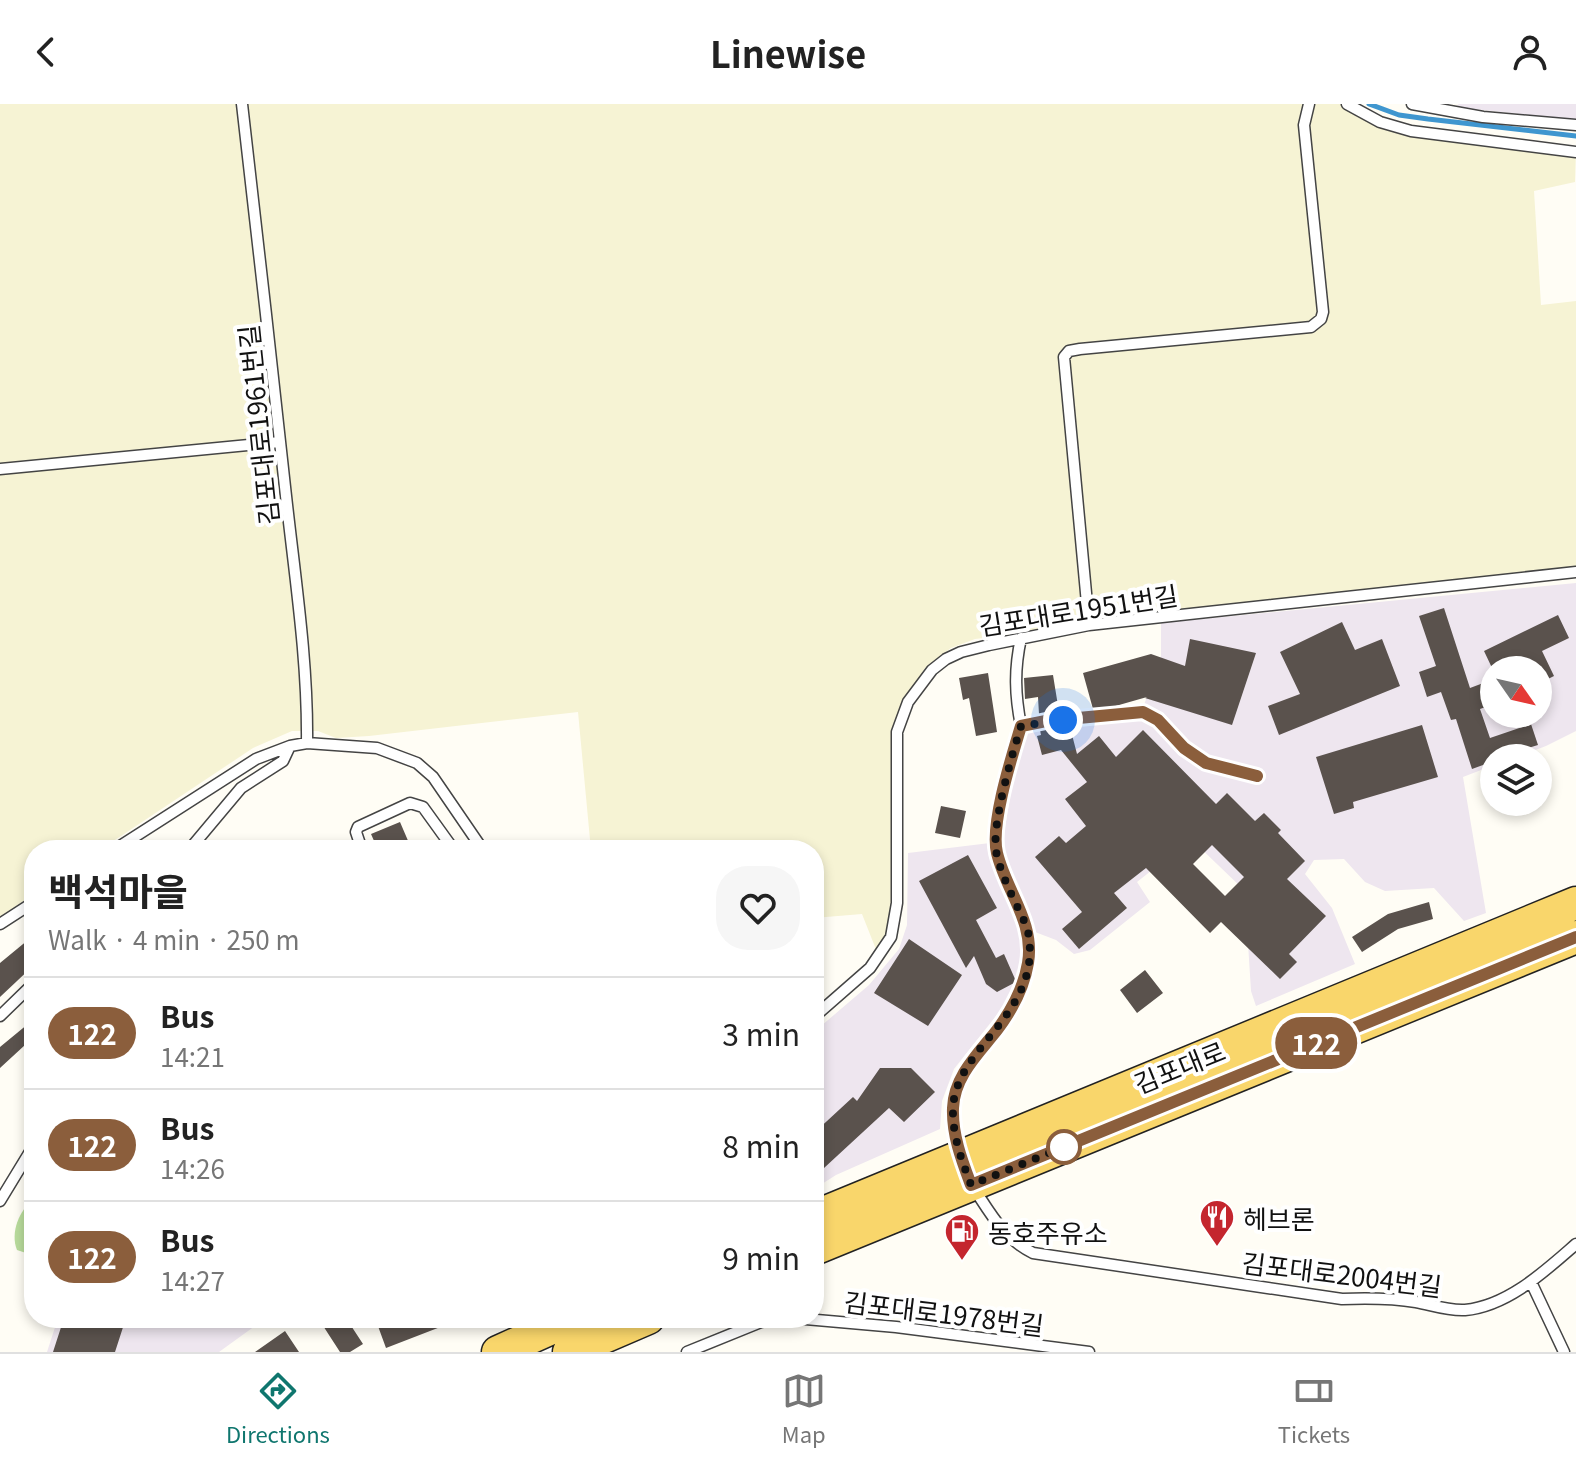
<!DOCTYPE html>
<html lang="en">
<head>
<meta charset="utf-8">
<style>
	:root { --surface:#fff; --page:#f6f6f6; --text:#222; --muted:#767676; --line:#e0e0e0; --accent:#0f766e }
	body { margin:0; font-family:Georgia,"Noto Sans KR",serif; background:var(--page); color:var(--text); height:100vh; display:flex; flex-direction:column; font-size:30px; white-space:nowrap }
	* { box-sizing:border-box; margin:0 }
	p { font-size:26px; color:var(--muted) }
	.icon { flex:none; width:44px; height:44px; fill:none; stroke:currentColor; stroke-width:2; stroke-linecap:round; stroke-linejoin:round }
	.map { position:relative; flex:1; overflow:hidden }
	.panel { position:absolute; left:24px; top:736px; width:800px; height:488px; display:flex; flex-direction:column; background:var(--surface); border-radius:32px; box-shadow:0 4px 12px #0003 }
	.panel>* { flex:none }
	.badge { padding:0 16px; border-radius:26px; font-size:28px; line-height:52px }
	.needle { width:52px; rotate:124deg }
	.tools { position:absolute; left:1480px; top:552px; display:grid; gap:16px }
	.tools a { display:grid; place-items:center; width:72px; height:72px; border-radius:50%; background:var(--surface); box-shadow:0 4px 12px #0003; font-size:40px }
	.you { position:absolute; width:40px; height:40px; margin:-20px; border:6px solid #fff; border-radius:50%; background:#1a73e8; box-shadow:0 0 0 12px #1a73e833 }
	.map>.badge { position:absolute; translate:-50% -50%; box-shadow:0 0 0 4px #fff }
	.round { display:grid; place-items:center; flex:none; width:84px; height:84px; border-radius:32px; background:var(--page) }
	.headline { display:flex; align-items:center; justify-content:space-between; height:136px; padding:0 24px }
	h1 { font-size:38px; font-weight:700; line-height:60px }
	ul { padding:0; list-style:none }
	li { display:flex; align-items:center; gap:24px; height:112px; padding:0 24px; border-top:2px solid var(--line) }
	li div { flex:1 }
	li b { display:block; font-size:30px }
	li em { font-style:normal }
	li .badge { min-width:88px; font-weight:700; text-align:center }
	header { display:flex; justify-content:space-between; align-items:center; height:104px; padding:0 24px; background:var(--surface); font-size:36px; font-weight:700 }
	.tab-bar { display:flex; justify-content:space-around; align-items:center; height:112px; border-top:2px solid var(--line); background:var(--surface); font-size:22px; color:var(--muted) }
	.tab-bar a { display:grid; justify-items:center; gap:4px }
	.tab-bar .selected { color:var(--accent) }
	.map>svg:first-child { display:block }
	.industrial { fill:#eee6ef; fill-rule:evenodd }
	.farmland { fill:#f6f3d4 }
	.forest { fill:#b9dc9c }
	.lines { fill:none; stroke-linecap:round; stroke-linejoin:round }
	.stream { stroke:#3f96cf; stroke-width:5 }
	.building { fill:#5a524d; fill-rule:evenodd }
	.service-casing { stroke:#444; stroke-width:13 }
	.primary-casing { stroke:#222; stroke-width:35 }
	.service { stroke:#fff; stroke-width:10 }
	.primary { stroke:#f9d66b; stroke-width:32 }
	.line-casing { stroke:#fff; stroke-width:18 }
	.line { stroke:#8b5e3c; stroke-width:12 }
	.walk { stroke:#111; stroke-width:8; stroke-dasharray:0 14.4 }
	.stop-dot { fill:#fff; stroke:#8b5e3c; stroke-width:4 }
	.labels { text-anchor:middle; dominant-baseline:central; stroke-width:8; stroke-linejoin:round; paint-order:stroke }
	.street-label { font-size:26px; fill:#111; stroke:#fff }
	.poi-label { font-size:26px; fill:#111; stroke:#fff; text-anchor:start }
</style>
</head>
<body>
<header><svg class="icon" aria-label="back" viewBox="0 0 24 24"><path d="M15 5l-7 7 7 7"/></svg>Linewise<svg class="icon" aria-label="person" viewBox="0 0 24 24"><circle cx="12" cy="8" r="4"/><path d="M4 21q1-7 8-7t8 7"/></svg></header>
<div class="map">
<svg width="1576" height="1248" viewBox="0 0 1576 1248">
	<rect width="100%" height="100%" fill="#fffdf5"/>
	<path class="industrial" d="M1459 0H1576V16L1455 3Z
		M1576 479V627L1546 642 1514 654H1494V661L1463 673 1486 809 1464 817 1434 784 1385 787 1365 778 1344 755 1314 756 1305 770 1332 804 1355 860 1256 902 1251 887 1248 839 1271 812 1191 735 1137 778 1150 798 1090 846 1074 850 1056 836 1035 828 1002 742 1016 657 1024 632 1032 625 1142 612 1154 619 1183 651 1199 662 1227 673 1259 678 1260 666 1227 660 1200 649 1184 637 1163 613 1144 601 1161 552V519ZM1494 566H1538V610H1494Z
		M990 739 992 756 1018 819 1024 840 1021 865 1011 893 954 965 942 997 940 1025 836 1071 814 1085V928L869 881 899 845 907 821 908 749Z
		M58 1214H266L219 1248H47Z"/>
	<path class="farmland" d="M0 0H1340L1376 16 1440 29 1576 46 1575 78 1534 87 1541 201 1576 197V464L975 535 951 544 925 564 907 593 899 617 893 828 877 848 862 810 814 814V746H591L578 608 369 632 336 634 318 627H292L253 644 100 746H34V790L0 813Z"/>
	<path class="forest" d="M34 1095V1141L29 1150 17 1146C10 1129 19 1106 34 1095Z"/>
	<g class="lines">
		<path class="stream" d="M1369 0 1399 11 1428 15 1576 32"/>
	</g>
	<path class="building" d="M1444 504 1470 584 1494 575V600L1480 605 1490 634 1531 620 1538 641 1494 654V657L1472 665 1456 615 1451 616 1441 588 1427 593 1419 568 1436 562 1419 512Z
		M1558 511 1569 534 1542 547 1554 572 1538 580V566H1493L1484 547Z
		M1342 518 1355 546 1382 535 1400 582 1279 631 1268 602 1300 590 1280 548Z
		M1190 535 1256 549 1232 621 1145 594 1147 593 1112 603 1093 605 1083 569 1151 550 1185 562Z
		M988 569 997 628 976 632 969 594 963 596 959 574Z
		M1053 571 1059 608 1039 610 1038 593 1025 595 1024 574Z
		M1422 621 1438 673 1353 698 1354 704 1334 710 1316 653Z
		M1070 623 1077 650 1099 632 1116 653 1143 626 1216 700 1227 689 1255 717 1264 709 1281 726 1278 729 1305 757 1287 775 1326 812 1289 850 1297 858 1280 875 1221 818 1210 829 1146 764 1114 789 1127 804 1079 845 1062 825 1082 808 1035 753 1059 732 1066 739 1086 722 1065 695 1087 678 1061 646 1042 651 1037 632 1041 631 1040 626ZM1212 741 1244 773 1225 792 1193 760Z
		M941 702 966 707 960 734 935 729Z
		M400 718 412 746H378L371 730Z
		M968 751 997 804 976 816 996 854 1004 850 1015 875 1014 879 997 888 986 880 974 852 966 864 919 777Z
		M1429 798 1433 815 1398 825 1362 848 1352 833 1388 810Z
		M34 831V861L0 893V859Z
		M909 835 962 871 928 922 874 889Z
		M1145 866 1163 889 1137 909 1120 886Z
		M34 915V951L25 941 0 964V943Z
		M880 964H911L935 988 904 1018 889 1004 824 1064 814 1053V1029L853 993 857 997Z
		M64 1214H126L115 1248H53Z
		M318 1214H346L363 1240 350 1248H340Z
		M375 1214H461V1215L386 1244Z
		M285 1227 299 1248H255Z"/>
	<g class="lines">
		<g class="service-casing">
			<path id="service" d="M242 0C257 131 272 261 286 392 295 474 308 557 307 639
				M1347 0 1380 18 1411 27 1576 48
				M1412 0 1483 13 1576 21
				M0 365 280 338
				M1089 521 1064 253 1069 247 1080 245 1311 223 1321 215 1323 208 1304 21 1309 0
				M1021 534C1014 566 1015 591 1021 622
				M114 746 256 655 290 642 307 639 377 644 417 659 433 673 483 746
				M189 746 241 684 283 657 290 642
				M362 746 356 728 358 723 410 699 423 703 454 746
				M0 820 34 798
				M0 912 34 879
				M814 913 870 864 891 833 897 799V628L908 598 932 566 946 555 961 548 989 541 1089 521 1576 468
				M959 1050C956 1034 952 1018 953 1002 956 970 981 948 999 924 1012 906 1022 885 1027 864 1037 821 1005 788 997 748 991 719 1012 652 1021 622L1046 617 1143 608 1158 616 1184 644 1206 659 1257 672
				M973 1083C991 1110 1003 1134 1033 1149L1342 1195C1367 1194 1391 1194 1416 1198 1432 1201 1448 1207 1465 1206 1508 1202 1545 1167 1576 1140
				M0 1097 34 1041
				M1531 1178 1564 1248
				M794 1214 896 1223 1089 1248
				M687 1248 771 1214"/>
		</g>
		<g class="primary-casing">
			<path id="primary" d="M814 1113 1576 799
				M814 1145 1576 833
				M498 1248 574 1214
				M569 1248 648 1214"/>
		</g>
		<use href="#service" class="service"/>
		<use href="#primary" class="primary"/>
	</g>
	<g class="lines">
		<g class="line-casing">
			<path id="line" d="M1257 672 1206 659 1184 644 1158 616 1143 608 1046 617 1021 622C1012 652 990 720 997 749 1006 787 1035 818 1028 859 1024 883 1012 906 997 926 979 949 954 972 953 1004 952 1031 962 1057 971 1081L1576 833"/>
		</g>
		<use href="#line" class="line"/>
		<path class="walk" d="M1063 616 1021 622C1012 651 992 719 996 747 1001 773 1016 799 1027 823 1047 908 956 940 953 1004 952 1031 962 1057 971 1081L1064 1043"/>
	</g>
	<defs>
		<g id="restaurant-pin" transform="scale(1.8)"><path d="M0 17L-7.5 6A9.5 9.5 0 1 1 7.5 6Z" fill="#c4262e" stroke="#fff"/><path d="M-5-6h1v4h1v-4h1v4h1v-4h1v5L-1.5 .5V6h-2V.5L-5-1ZM5-6V6H3V1.5H1.5Q1.5-4 5-6Z" fill="#fff"/></g>
		<g id="fuel-pin" transform="scale(1.8)"><path d="M0 17L-7.5 6A9.5 9.5 0 1 1 7.5 6Z" fill="#c4262e" stroke="#fff"/><path d="M-5.5-6h7V0h2V4h1.3V-2.5L3-4.5l.8-.8L6-3V5H2.5V1h-1V6h-7ZM-4.2-4.7v3.2H.2V-4.7Z" fill="#fff"/></g>
	</defs>
	<g fill-rule="evenodd">
		<use href="#restaurant-pin" x="1217" y="1113"/>
		<use href="#fuel-pin" x="962" y="1127"/>
	</g>
	<circle class="stop-dot" cx="1064" cy="1043" r="16"/>
	<g class="labels">
		<g class="street-label">
			<text transform="translate(257 321) rotate(-96)">김포대로1961번길</text>
			<text transform="translate(1078 505) rotate(-9)">김포대로1951번길</text>
			<text transform="translate(1179 962) rotate(-22)">김포대로</text>
			<text transform="translate(1342 1169) rotate(7)">김포대로2004번길</text>
			<text transform="translate(944 1208) rotate(7)">김포대로1978번길</text>
		</g>
		<g class="poi-label">
			<text x="1243" y="1113">헤브론</text>
			<text x="988" y="1127">동호주유소</text>
		</g>
	</g>
</svg>
<div class="tools">
<a><svg class="needle" viewBox="-14 -14 28 28"><path d="M0-13l5 13h-10z" fill="#e53935"/><path d="M0 13l5-13h-10z" fill="#767676"/></svg></a>
<a><svg class="icon" aria-label="layers" viewBox="0 0 24 24"><path d="M12 4l9 5-9 5-9-5zM3 14l9 5 9-5"/></svg></a>
</div>
<div class="you" style="left:1063px;top:616px"></div>
<b class="badge" style="left:1316px;top:939px;background:#8b5e3c;color:#fff">122</b>
<section class="panel">
<div class="headline"><div><h1>백석마을</h1><p>Walk · 4 min · 250 m</p></div><a class="round"><svg class="icon" aria-label="heart" viewBox="0 0 24 24"><path d="M12 20l-8-8c-3-5 5-10 8-4 3-6 11-1 8 4z"/></svg></a></div>
<ul>
<li><span class="badge" style="background:#8b5e3c;color:#fff">122</span><div><b>Bus</b><p>14:21</p></div><em>3 min</em></li>
<li><span class="badge" style="background:#8b5e3c;color:#fff">122</span><div><b>Bus</b><p>14:26</p></div><em>8 min</em></li>
<li><span class="badge" style="background:#8b5e3c;color:#fff">122</span><div><b>Bus</b><p>14:27</p></div><em>9 min</em></li>
</ul>
</section>
</div>
<nav class="tab-bar">
<a class="selected"><svg class="icon" aria-label="directions" viewBox="0 0 24 24"><path d="M12 3l9 9-9 9-9-9zM9 14v-3h6M13 9l2 2-2 2"/></svg>Directions</a>
<a><svg class="icon" aria-label="map" viewBox="0 0 24 24"><path d="M3 6l6-2 6 2 6-2v14l-6 2-6-2-6 2zM9 4v14M15 6v14"/></svg>Map</a>
<a><svg class="icon" aria-label="tickets" viewBox="0 0 24 24"><path d="M3 7h18v10H3zM15 7v10"/></svg>Tickets</a>
</nav>
</body>
</html>
